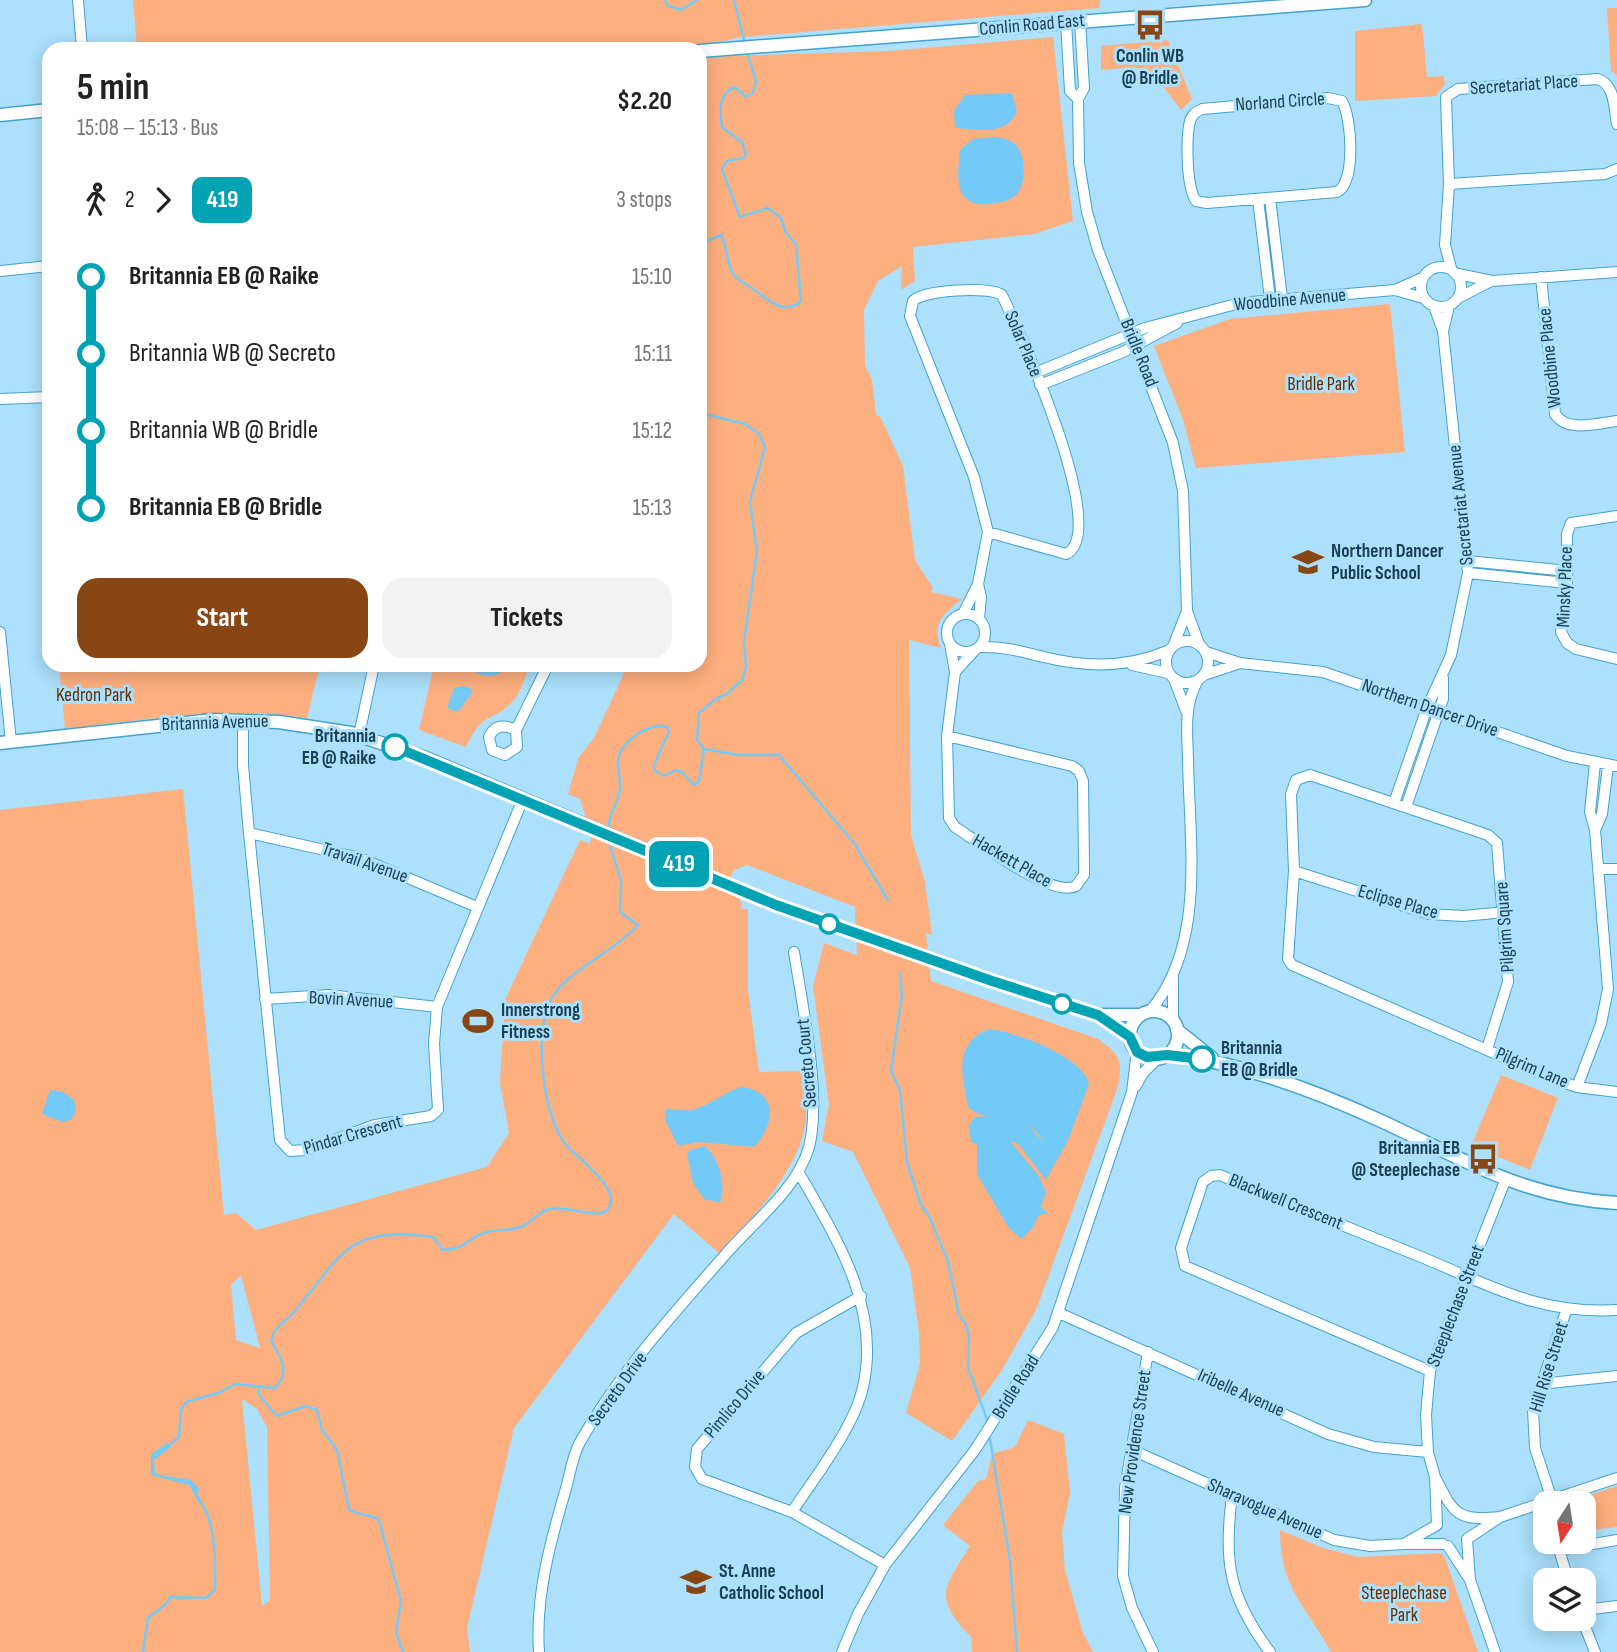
<!DOCTYPE html>
<html lang="en">
<head>
<meta charset="utf-8">
<style>
	:root { --surface:#fff; --page:#f2f2f2; --text:#222; --muted:#767676; --accent:#884615 }
	body { margin:0; font-family:"Sofia Sans Condensed",sans-serif; background:var(--page); color:var(--text); height:100vh; display:flex; flex-direction:column; font-size:26px; white-space:nowrap }
	* { box-sizing:border-box; margin:0 }
	p { font-size:23px; color:var(--muted) }
	.icon { flex:none; width:38px; height:38px; fill:none; stroke:currentColor; stroke-width:2; stroke-linecap:round; stroke-linejoin:round }
	.map { position:relative; flex:1; overflow:hidden }
	.details { position:absolute; left:42px; top:42px; width:665px; height:630px; display:flex; flex-direction:column; background:var(--surface); border-radius:21px; box-shadow:0 4px 18px #0003 }
	.details>* { flex:none }
	.badge { padding:0 14px; border-radius:10px; font-size:24px; line-height:46px }
	.needle { width:46px; rotate:192deg }
	.tools { position:absolute; left:1533px; top:1491px; display:grid; gap:14px }
	.tools a { display:grid; place-items:center; width:63px; height:63px; border-radius:14px; background:var(--surface); box-shadow:0 4px 18px #0003; font-size:35px }
	.map>.badge { position:absolute; translate:-50% -50%; box-shadow:0 0 0 4px #fff }
	.legs { display:flex; align-items:center; gap:10px; height:77px; padding:0 35px; font-size:23px }
	.legs p { margin-inline-start:auto }
	.overview { display:flex; align-items:center; justify-content:space-between; height:119px; padding:0 35px }
	h1 { font-size:38px; font-weight:700; line-height:52px }
	.button { display:flex; gap:14px; margin-top:auto; padding:14px 35px }
	.button a { flex:1; height:80px; border-radius:21px; background:var(--accent); color:#fff; font-size:28px; font-weight:700; line-height:80px; text-align:center }
	.button a+a { background:var(--page); color:var(--text) }
	ul { padding:0 35px; list-style:none }
	li { display:flex; align-items:center; gap:24px; height:77px; font-size:26px }
	li i { display:grid; place-items:center; width:10px; height:100%; margin:0 9px; background:currentColor }
	li i::after { content:''; width:18px; height:18px; margin:-9px; border:5px solid; border-radius:50%; background:var(--surface) }
	li p { margin-inline-start:auto }
	li:first-child i { background:linear-gradient(#0000 50%,currentColor 0) }
	li:last-child i { background:linear-gradient(currentColor 50%,#0000 0) }
	.map>svg:first-child { display:block }
	.green { fill:#feaf7f; fill-rule:evenodd }
	.water { fill:#73caf6 }
	.lines { fill:none; stroke-linecap:round; stroke-linejoin:round }
	.stream { stroke:#73caf6; stroke-width:2.5 }
	.minor-casing { stroke:#43a2cf; stroke-width:12 }
	.tertiary-casing { stroke:#43a2cf; stroke-width:15 }
	.minor { stroke:#fff; stroke-width:10 }
	.tertiary { stroke:#fff; stroke-width:12 }
	.line-1-casing { stroke:#fff; stroke-width:16 }
	.line-1 { stroke:#00a3b4; stroke-width:10 }
	.stop-1-dot { fill:#fff; stroke:#00a3b4; stroke-width:3.5 }
	.labels { text-anchor:middle; dominant-baseline:central; stroke-width:6; stroke-linejoin:round; paint-order:stroke }
	.street-label { font-size:19px; fill:#173e51; stroke:#ace0fc }
	.poi-label { font-size:19px; font-weight:bold; fill:#173e51; stroke:#ace0fc; text-anchor:start }
	.park-label { font-size:19px; fill:#652d00; stroke:#ace0fc }
	.stop-label { font-size:19px; font-weight:bold; fill:#173e51; stroke:#ace0fc; text-anchor:end }
</style>
</head>
<body>
<div class="map">
<svg width="1617" height="1652" viewBox="0 0 1617 1652">
	<rect width="100%" height="100%" fill="#ace0fc"/>
	<path class="green" d="M133 0H1100L1099 8 742 37 684 49H137Z
		M1607 8H1617V76L1611 71Z
		M1422 24 1427 77 1444 76 1445 84 1436 96 1355 101V31Z
		M1053 37 1073 221 1034 234 913 247 915 281 901 290 902 266 878 281 864 310 865 365 872 380 876 414 881 418 903 466 915 560 933 588 931 592 962 599C944 614 931 622 941 648L909 640 911 835 925 882 932 935 926 933 931 981 1098 1039C1120 1055 1123 1059 1118 1087L1036 1310 1002 1370 952 1441 906 1413 920 1364 919 1333 910 1268 853 1152 822 1141 829 1104 813 986 824 943 857 955 855 907 747 865 734 870 729 880 742 903 741 909H748V990L759 1072 803 1071C805 1087 807 1103 806 1119 800 1172 753 1215 720 1254L674 1214 514 1428 467 1628 470 1652H0V810L183 789 224 1215 236 1213 256 1230 487 1167 509 1133 500 1083 505 1000 580 840 590 844 592 836 580 799 568 794 579 757 594 738 628 665H700V57L889 51ZM241 1276 260 1347V1348L236 1340 231 1284ZM242 1399 257 1409 267 1427 270 1600 262 1606Z
		M1168 40 1192 99 1181 110 1161 84 1135 67 1101 70V46Z
		M1390 304 1405 452 1196 468 1183 420 1154 346 1230 319Z
		M59 665H320L307 718C226 706 146 719 65 729Z
		M434 665H530C525 677 522 691 513 701 492 724 484 709 466 747L419 730Z
		M1501 1075 1558 1098 1530 1170 1471 1146Z
		M1028 1420 1064 1434 1070 1493 1062 1533 1065 1570 1083 1633 1093 1652H972L971 1637C932 1596 944 1588 970 1546L943 1525 978 1481 986 1479 992 1454 1015 1447Z
		M1617 1486V1527L1584 1531V1503H1565Z
		M1280 1530 1323 1548 1358 1557 1441 1553 1445 1558 1478 1652H1331C1305 1604 1280 1589 1280 1530Z"/>
	<path class="water" d="M1012 93 1017 112C1004 137 980 129 955 128L954 111 965 95Z
		M995 137C1002 138 1009 139 1015 144 1026 155 1027 184 1016 195 1010 201 998 203 990 204 953 208 957 177 960 150L973 139Z
		M469 665H509C499 679 479 680 469 665Z
		M464 686 472 689V693L458 712 447 708 454 688Z
		M989 1029C1016 1032 1083 1057 1089 1084L1068 1141 1046 1180 1018 1144 1010 1141 1038 1175 1046 1192 1041 1207 1048 1213 1039 1215 1032 1229 1021 1239 1008 1227 977 1174V1144L971 1142 969 1125 975 1117C989 1115 1016 1116 1027 1125 1034 1130 1038 1138 1043 1140 1017 1105 986 1126 968 1107 962 1076 953 1043 989 1029Z
		M741 1087C778 1091 776 1124 754 1147L699 1142 678 1146 665 1120 666 1109C676 1109 686 1112 695 1109 711 1105 724 1092 741 1087Z
		M50 1090 63 1092 74 1100 76 1112 71 1120 62 1122 42 1114Z
		M705 1146C719 1158 727 1186 720 1203L704 1199 693 1183 687 1154 690 1150Z
		M167 1443 171 1447 154 1460 155 1472 159 1475 191 1480 199 1489 197 1494 202 1501 199 1503 189 1485 151 1475V1454Z"/>
	<g class="lines">
		<path class="stream" d="M665 0 668 6 681 10 697 0
			M734 0 745 44
			M700 244 721 235C727 246 726 259 732 272 736 280 745 283 753 289 767 298 783 317 801 301L796 244 786 233 781 218 768 208 740 217 722 169 727 161 744 158 746 153 742 142 722 127C720 110 718 94 735 87L746 97 753 93 756 82 747 51
			M704 749 739 755H779L854 843 888 900
			M609 831C607 814 619 803 620 789 621 780 617 770 618 761 619 743 649 721 667 727L669 732 654 765 655 771 664 776 676 770 682 772 694 785 699 782 704 749 697 740 699 713 716 699 727 694 742 680 746 667 744 642 757 551 750 502 765 447 759 434 745 424 700 413
			M900 973 902 995 891 1071 900 1090 907 1162 921 1205 929 1216 948 1261 959 1315 966 1324 969 1337 968 1368 988 1422
			M259 1387V1395L277 1416 306 1406 317 1410 322 1430 337 1450 349 1509C361 1517 370 1513 379 1520L401 1601 396 1633 403 1652
			M990 1439 1010 1560 1017 1652
			M167 1447 179 1437 181 1410 186 1402 221 1392 235 1384 275 1388C291 1372 281 1357 271 1341 274 1326 284 1324 294 1312 344 1253 346 1226 433 1237L443 1250C464 1249 464 1242 481 1234 493 1228 510 1232 523 1226 532 1222 539 1212 549 1209 564 1206 599 1218 606 1211 627 1192 576 1157 566 1145 543 1116 535 1040 548 1006 560 973 614 953 638 925L620 912 621 881 609 841
			M143 1652 148 1618 166 1604 170 1597 206 1598 215 1590C215 1561 217 1525 200 1501"/>
		<g class="minor-casing">
			<path id="minor" d="M78 0 82 49
				M1080 21 1084 88 1078 99 1079 163 1087 212 1098 250 1173 443 1183 491 1187 611 1199 644
				M1066 22 1070 91 1078 99
				M1328 98 1342 101C1352 118 1356 183 1337 192L1207 203 1196 201C1186 187 1186 137 1190 121 1192 114 1196 112 1202 109Z
				M1449 184 1605 174 1617 169
				M1270 198 1282 298
				M1258 199 1270 299
				M1421 287a20 20 0 1 1 40 0a20 20 0 1 1-40 0Z
				M1451 268 1445 245 1449 184 1446 97 1458 89 1597 79C1615 83 1614 108 1617 124
				M0 271 49 266
				M1458 274 1492 281 1617 272
				M1541 277 1555 414C1567 433 1598 423 1617 421
				M1395 290 1422 278
				M1460 297 1491 281
				M1443 331 1449 306
				M1035 373 1145 328 1240 303 1395 290 1423 298
				M1040 385 1123 352 1177 323
				M0 399 49 397
				M1617 516 1571 523 1567 534V598L1561 632 1567 643 1576 649 1617 659
				M1467 561 1568 571
				M1468 573 1567 583
				M978 584 981 597 979 619
				M947 633a19 19 0 1 1 38 0a19 19 0 1 1-38 0Z
				M963 614 978 584 988 532 1066 554C1112 533 1019 331 1002 295 989 286 923 290 913 301L910 316 974 477 988 532
				M0 632 11 742
				M1166 662a21 21 0 1 1 42 0a21 21 0 1 1-42 0Z
				M1174 644 1187 611
				M980 647C1004 646 1022 652 1044 657 1087 668 1127 668 1167 651
				M1206 652 1240 663 1323 672 1567 756 1617 766
				M1132 665 1168 673
				M955 672 974 651
				M1204 675 1240 663
				M1174 679 1186 711
				M243 720V765L249 833 280 1140 290 1151 306 1150 375 1125 431 1116 438 1110 434 1044 437 1007 523 799
				M516 730C505 725 495 724 489 737L492 750 505 755 517 747 516 730 548 665
				M359 735 374 665
				M947 736 1072 766 1079 771 1083 781 1084 867V875L1076 886C1053 899 977 841 955 827L949 818 947 736 955 672 950 644
				M1394 803 1427 708 1451 655 1468 573 1443 331 1434 306
				M1406 807 1443 699V678
				M1595 830 1602 814 1608 766
				M249 833 360 858 477 907
				M1599 869H1617
				M1294 871 1429 914 1463 916 1505 912
				M265 999 329 995 437 1007
				M1150 1011C1207 944 1189 841 1188 758 1187 731 1184 704 1198 680
				M1173 1021V978
				M1487 1049 1508 982 1497 843 1488 835 1310 775 1296 780 1291 794 1294 871 1288 959 1292 965 1549 1077 1577 1087 1617 1092
				M1136 1086 1143 1073 1158 1058
				M1577 1087 1601 1024 1608 989 1595 830 1590 812 1595 763
				M861 1296 796 1333 697 1449 695 1467 702 1479 792 1512 885 1565
				M1059 1313 1328 1434 1374 1447 1428 1452
				M1148 1352 1125 1488 1123 1576 1132 1608 1153 1652
				M1430 1371 1185 1266 1181 1248 1203 1182 1211 1176 1220 1175C1284 1202 1349 1228 1414 1254 1486 1283 1536 1315 1617 1310
				M1540 1384 1617 1376
				M1132 1450 1334 1540 1370 1546 1404 1544
				M1435 1477 1428 1452 1426 1415 1430 1371 1505 1181
				M1232 1495C1224 1562 1228 1596 1270 1652
				M1553 1503 1535 1448 1533 1410 1566 1311
				M792 1512C815 1477 854 1428 863 1387 881 1308 837 1239 799 1173
				M1500 1517 1617 1478
				M1557 1542 1568 1580
				M1443 1544H1404L1437 1525 1435 1477C1454 1514 1456 1521 1500 1517L1467 1539 1470 1580 1448 1546
				M1558 1550 1617 1540
				M1470 1580 1495 1652
				M1584 1610 1617 1606
				M1582 1619 1595 1652
				M539 1652C535 1596 551 1539 567 1485 570 1472 573 1456 579 1444 617 1376 673 1314 725 1255 753 1222 797 1190 809 1147 822 1098 802 1003 794 952
				M842 1652 858 1614 885 1565 975 1450 1053 1327 1132 1092 1137 1051"/>
		</g>
		<g class="tertiary-casing">
			<path id="tertiary" d="M700 51 1365 0
				M0 115 49 110
				M0 743 213 720 279 722 351 733 423 757 776 905 992 981 1098 1015 1130 1037
				M1130 1035a24 24 0 1 1 48 0a24 24 0 1 1-48 0Z
				M1099 1015H1140
				M1177 1030 1212 1058
				M1167 1054C1239 1062 1313 1090 1379 1120 1462 1158 1522 1198 1617 1203"/>
		</g>
		<use href="#minor" class="minor"/>
		<use href="#tertiary" class="tertiary"/>
	</g>
	<g class="lines">
		<g class="line-1-casing">
			<path id="line-1" d="M395 747 776 905 992 981 1098 1015 1130 1037 1137 1052 1147 1057 1167 1055 1202 1059"/>
		</g>
		<use href="#line-1" class="line-1"/>
	</g>
	<defs>
		<g id="bus-bare" transform="scale(2.415)"><path d="M-5-6H5V4H4V6H2V4H-2V6H-4V4H-5ZM-3.5-4V0h7V-4ZM-3.5 1.2v1.5H-2V1.2ZM2 1.2v1.5H3.5V1.2Z" fill="#884615" stroke="#ace0fc" stroke-width="2.5" paint-order="stroke"/></g>
		<g id="school-bare" transform="scale(2.415)"><path d="M0-5L7-2L0 1L-7-2ZM-4 1L0 2.5L4 1V4Q0 6-4 4Z" fill="#884615" stroke="#ace0fc" stroke-width="2.5" paint-order="stroke"/></g>
		<g id="stadium-bare" transform="scale(2.415)"><path d="M0-5a6.5 5 0 1 0 0 10a6.5 5 0 1 0 0-10ZM-3.5-1.8h7v3.6h-7Z" fill="#884615" stroke="#ace0fc" stroke-width="2.5" paint-order="stroke"/></g>
	</defs>
	<g fill-rule="evenodd">
		<use href="#bus-bare" x="1150" y="25"/>
		<use href="#school-bare" x="1308" y="562"/>
		<use href="#stadium-bare" x="478" y="1021"/>
		<use href="#bus-bare" x="1483" y="1159"/>
		<use href="#school-bare" x="696" y="1582"/>
	</g>
	<g class="stop-1-dot">
		<circle cx="395" cy="747" r="12"/>
		<circle cx="829" cy="924" r="9"/>
		<circle cx="1062" cy="1004" r="9"/>
		<circle cx="1202" cy="1059" r="12"/>
	</g>
	<g class="labels">
		<g class="street-label">
			<text transform="translate(1032 25) rotate(-5)">Conlin Road East</text>
			<text transform="translate(1524 85) rotate(-4)">Secretariat Place</text>
			<text transform="translate(1280 102) rotate(-4)">Norland Circle</text>
			<text transform="translate(1290 300) rotate(-5)">Woodbine Avenue</text>
			<text transform="translate(1023 344) rotate(67)">Solar Place</text>
			<text transform="translate(1139 353) rotate(68)">Bridle Road</text>
			<text transform="translate(1550 358) rotate(-96)">Woodbine Place</text>
			<text transform="translate(1461 505) rotate(-96)">Secretariat Avenue</text>
			<text transform="translate(1565 587) rotate(-88)">Minsky Place</text>
			<text transform="translate(1430 708) rotate(19)">Northern Dancer Drive</text>
			<text transform="translate(215 723) rotate(-2)">Britannia Avenue</text>
			<text transform="translate(1012 861) rotate(30)">Hackett Place</text>
			<text transform="translate(365 863) rotate(19)">Travail Avenue</text>
			<text transform="translate(1398 902) rotate(16)">Eclipse Place</text>
			<text transform="translate(1505 927) rotate(-94)">Pilgrim Square</text>
			<text transform="translate(351 1000) rotate(3)">Bovin Avenue</text>
			<text transform="translate(807 1063) rotate(-95)">Secreto Court</text>
			<text transform="translate(1532 1068) rotate(23)">Pilgrim Lane</text>
			<text transform="translate(353 1135) rotate(-16)">Pindar Crescent</text>
			<text transform="translate(1286 1202) rotate(22)">Blackwell Crescent</text>
			<text transform="translate(1456 1306) rotate(-69)">Steeplechase Street</text>
			<text transform="translate(1549 1367) rotate(-73)">Hill Rise Street</text>
			<text transform="translate(1016 1387) rotate(-58)">Bridle Road</text>
			<text transform="translate(618 1389) rotate(-54)">Secreto Drive</text>
			<text transform="translate(1241 1393) rotate(24)">Iribelle Avenue</text>
			<text transform="translate(735 1404) rotate(-50)">Pimlico Drive</text>
			<text transform="translate(1135 1442) rotate(-82)">New Providence Street</text>
			<text transform="translate(1265 1509) rotate(24)">Sharavogue Avenue</text>
		</g>
		<g class="poi-label">
			<text x="1150" y="56" text-anchor="middle">Conlin WB<tspan x="1150" dy="22">@ Bridle</tspan></text>
			<text x="1331" y="551">Northern Dancer<tspan x="1331" dy="22">Public School</tspan></text>
			<text x="501" y="1010">Innerstrong<tspan x="501" dy="22">Fitness</tspan></text>
			<text x="1460" y="1148" text-anchor="end">Britannia EB<tspan x="1460" dy="22">@ Steeplechase</tspan></text>
			<text x="719" y="1571">St. Anne<tspan x="719" dy="22">Catholic School</tspan></text>
		</g>
		<g class="park-label">
			<text x="1321" y="384">Bridle Park</text>
			<text x="94" y="695">Kedron Park</text>
			<text x="1404" y="1593">Steeplechase<tspan x="1404" dy="22">Park</tspan></text>
		</g>
		<g class="stop-label">
			<text x="376" y="736">Britannia<tspan x="376" dy="22">EB @ Raike</tspan></text>
			<text x="1221" y="1048" text-anchor="start">Britannia<tspan x="1221" dy="22">EB @ Bridle</tspan></text>
		</g>
	</g>
</svg>
<div class="tools">
<a><svg class="needle" viewBox="-14 -14 28 28"><path d="M0-13l5 13h-10z" fill="#e53935"/><path d="M0 13l5-13h-10z" fill="#767676"/></svg></a>
<a><svg class="icon" aria-label="layers" viewBox="0 0 24 24"><path d="M12 4l9 5-9 5-9-5zM3 14l9 5 9-5"/></svg></a>
</div>
<b class="badge" style="left:679px;top:864px;background:#00a3b4;color:#fff">419</b>
<section class="details">
<div class="overview"><div><h1>5 min</h1><p>15:08 – 15:13 · Bus</p></div><b>$2.20</b></div>
<div class="legs"><svg class="icon" aria-label="walk" viewBox="0 0 24 24"><circle cx="13" cy="4" r="2"/><path d="M13 8l-2 6 4 7M11 14l-3 7M7 12l3-4h3l4 4"/></svg>2<svg class="icon" aria-label="forward" viewBox="0 0 24 24"><path d="M9 5l7 7-7 7"/></svg><b class="badge" style="background:#00a3b4;color:#fff">419</b><p>3 stops</p></div>
<ul>
<li><i style="color:#00a3b4"></i><b>Britannia EB @ Raike</b><p>15:10</p></li>
<li><i style="color:#00a3b4"></i><span>Britannia WB @ Secreto</span><p>15:11</p></li>
<li><i style="color:#00a3b4"></i><span>Britannia WB @ Bridle</span><p>15:12</p></li>
<li><i style="color:#00a3b4"></i><b>Britannia EB @ Bridle</b><p>15:13</p></li>
</ul>
<div class="button"><a>Start</a><a>Tickets</a></div>
</section>
</div>
</body>
</html>
